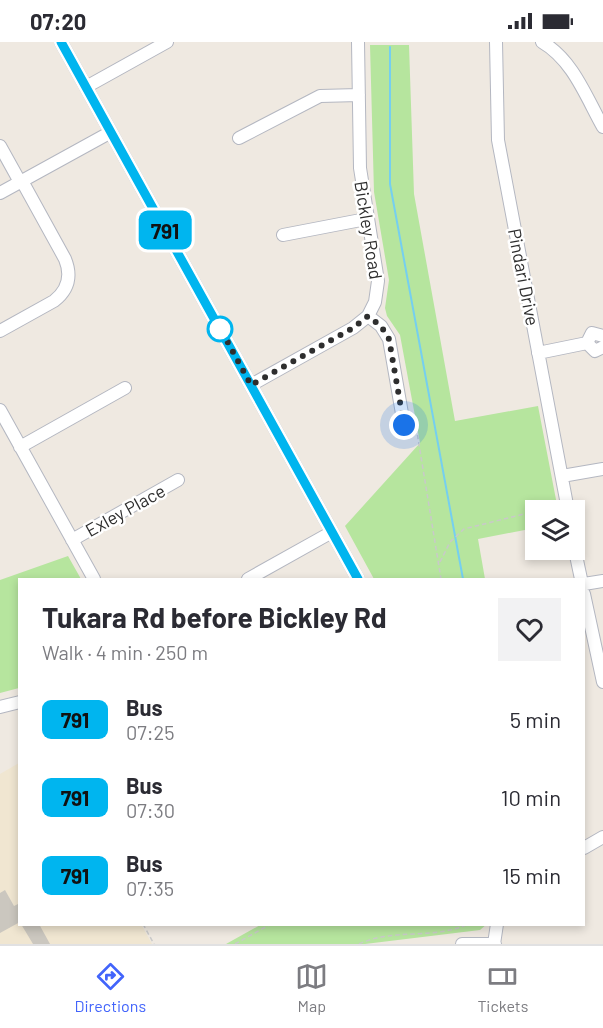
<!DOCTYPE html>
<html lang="en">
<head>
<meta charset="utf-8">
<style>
	:root { --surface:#fff; --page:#f2f2f3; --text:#2b2b33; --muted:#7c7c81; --line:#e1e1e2; --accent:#4264fb }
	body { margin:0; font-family:Barlow,sans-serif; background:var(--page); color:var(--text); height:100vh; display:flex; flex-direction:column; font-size:22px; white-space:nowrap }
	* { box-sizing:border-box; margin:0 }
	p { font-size:20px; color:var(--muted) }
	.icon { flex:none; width:33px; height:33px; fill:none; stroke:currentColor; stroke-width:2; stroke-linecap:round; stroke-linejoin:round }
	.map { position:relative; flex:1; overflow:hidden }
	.panel { position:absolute; left:18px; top:536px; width:567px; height:348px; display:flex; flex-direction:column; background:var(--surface); border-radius:0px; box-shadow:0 3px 9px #0003 }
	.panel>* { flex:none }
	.badge { padding:0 12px; border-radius:9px; font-size:21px; line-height:39px }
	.buttons { position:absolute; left:525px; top:458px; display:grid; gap:12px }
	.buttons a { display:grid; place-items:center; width:60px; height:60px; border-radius:0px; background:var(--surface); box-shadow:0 3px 9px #0003; font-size:30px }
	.you { position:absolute; width:30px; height:30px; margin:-15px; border:4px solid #fff; border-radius:50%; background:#1a73e8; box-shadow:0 0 0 9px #1a73e833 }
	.map>.badge { position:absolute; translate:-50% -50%; box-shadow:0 0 0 3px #fff }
	.round { display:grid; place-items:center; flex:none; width:63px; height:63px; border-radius:0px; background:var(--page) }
	.overview { display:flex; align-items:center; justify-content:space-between; height:102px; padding:0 24px }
	h1 { font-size:28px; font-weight:700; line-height:45px }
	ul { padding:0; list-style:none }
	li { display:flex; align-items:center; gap:18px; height:78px; padding:0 24px }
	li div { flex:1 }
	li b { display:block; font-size:22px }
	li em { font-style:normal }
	li .badge { min-width:66px; font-weight:700; text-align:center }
	.status { display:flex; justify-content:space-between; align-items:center; height:42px; padding:0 30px; background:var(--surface); direction:ltr }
	.status svg { height:16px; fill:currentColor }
	.tabs { display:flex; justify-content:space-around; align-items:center; height:84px; border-top:2px solid var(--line); background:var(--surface); font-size:16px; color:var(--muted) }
	.tabs a { display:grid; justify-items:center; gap:3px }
	.tabs .current { color:var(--accent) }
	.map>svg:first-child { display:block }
	.education { fill:#f0e6d1 }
	.green { fill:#b6e59e }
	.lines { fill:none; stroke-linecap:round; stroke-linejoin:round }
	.stream { stroke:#75cff0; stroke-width:2 }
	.building { fill:#cbc7bf }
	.minor-casing { stroke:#b4b7c1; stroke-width:14 }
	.path { stroke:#c9c9c9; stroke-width:1.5; stroke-dasharray:4.5 3; stroke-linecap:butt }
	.minor { stroke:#fff; stroke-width:12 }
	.line-casing { stroke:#fff; stroke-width:14 }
	.line { stroke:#00b5ef; stroke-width:9 }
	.walk { stroke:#2e2e2e; stroke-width:6; stroke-dasharray:0 10.8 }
	.stop-dot { fill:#fff; stroke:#00b5ef; stroke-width:3 }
	.labels { text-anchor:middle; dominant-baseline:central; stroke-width:5; stroke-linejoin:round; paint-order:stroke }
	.street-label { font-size:18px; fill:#2e2e2e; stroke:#fff }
</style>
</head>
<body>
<div class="status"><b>07:20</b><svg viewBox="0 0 49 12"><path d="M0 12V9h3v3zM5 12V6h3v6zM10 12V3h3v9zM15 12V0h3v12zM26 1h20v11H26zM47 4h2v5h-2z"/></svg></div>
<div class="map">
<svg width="603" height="902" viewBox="0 0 603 902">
	<rect width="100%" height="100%" fill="#efe9e1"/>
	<path class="education" d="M19 721 20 882H141L152 902H0V732Z"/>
	<path class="green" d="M370 3H409L414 152 455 379 538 364 558 468H536L535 486 478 497 485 537H374L345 484 420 401 400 293 387 274 385 266 389 238 374 150Z
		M68 514 81 537H20L19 646 0 651V538Z
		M262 882H487L480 888 365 902H226Z"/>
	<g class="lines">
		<path class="stream" d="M390 5V142L463 537"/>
	</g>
	<path class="building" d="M5 848 14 864 20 861V880L0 891V851Z
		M21 882H39L50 902H33Z"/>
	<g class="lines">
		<g class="minor-casing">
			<path id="minor" d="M61 0 358 537
				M496 0 498 98 568 468
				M542 0C573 18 586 55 603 85
				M86 45 167 0
				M239 96 320 54 359 53
				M0 104 20 140
				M0 151 111 90
				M283 193 366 177
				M368 274 381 284 389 297 404 383
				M0 289 54 259C68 248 72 234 65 217L22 139
				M603 294 592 291 587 301 595 309 603 305
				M538 311 587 301
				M251 343 353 286 368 274 375 260 378 239 360 126 358 0
				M0 368 94 537
				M20 405 125 346
				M562 434 603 427
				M72 498 178 438
				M574 504 581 537
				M248 537 332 490
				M584 542 603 539
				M584 552 603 640
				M0 665 20 660
				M584 806 603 795
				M462 902H495
				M494 902 497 882"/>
		</g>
		<path class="path" d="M415 378 441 537
			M538 468 558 463
			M440 520 450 500 464 487 536 469
			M143 882 154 902
			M235 902 271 882
			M359 902C392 886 435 898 468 882"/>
		<use href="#minor" class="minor"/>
	</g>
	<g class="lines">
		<g class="line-casing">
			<path id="line" d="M61 0 358 537"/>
		</g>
		<use href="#line" class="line"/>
		<path class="walk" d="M220 287 219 284 251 343 353 286 368 274 381 284 389 297 404 383"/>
	</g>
	<circle class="stop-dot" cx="220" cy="287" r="12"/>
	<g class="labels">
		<g class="street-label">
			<text transform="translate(369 188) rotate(81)">Bickley Road</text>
			<text transform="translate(524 235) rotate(79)">Pindari Drive</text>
			<text transform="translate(125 468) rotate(-29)">Exley Place</text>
		</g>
	</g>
</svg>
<div class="buttons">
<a><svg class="icon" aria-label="layers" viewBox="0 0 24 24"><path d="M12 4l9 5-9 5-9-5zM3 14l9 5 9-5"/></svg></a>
</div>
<div class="you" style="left:404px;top:383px"></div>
<b class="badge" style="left:165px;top:188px;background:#00b5ef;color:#111">791</b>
<section class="panel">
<div class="overview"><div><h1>Tukara Rd before Bickley Rd</h1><p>Walk · 4 min · 250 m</p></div><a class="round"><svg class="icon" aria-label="heart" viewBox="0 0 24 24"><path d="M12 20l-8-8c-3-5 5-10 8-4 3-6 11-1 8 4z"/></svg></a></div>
<ul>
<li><span class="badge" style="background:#00b5ef;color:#111">791</span><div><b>Bus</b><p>07:25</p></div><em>5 min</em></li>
<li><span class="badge" style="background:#00b5ef;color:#111">791</span><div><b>Bus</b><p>07:30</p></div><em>10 min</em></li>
<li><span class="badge" style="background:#00b5ef;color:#111">791</span><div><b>Bus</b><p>07:35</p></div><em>15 min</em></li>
</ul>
</section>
</div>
<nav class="tabs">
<a class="current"><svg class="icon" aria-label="directions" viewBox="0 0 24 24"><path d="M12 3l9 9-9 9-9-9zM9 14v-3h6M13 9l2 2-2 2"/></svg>Directions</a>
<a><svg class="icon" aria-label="map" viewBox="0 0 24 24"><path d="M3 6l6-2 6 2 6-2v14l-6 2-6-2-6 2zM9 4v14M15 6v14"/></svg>Map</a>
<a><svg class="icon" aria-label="tickets" viewBox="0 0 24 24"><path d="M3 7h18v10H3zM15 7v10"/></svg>Tickets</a>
</nav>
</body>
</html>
